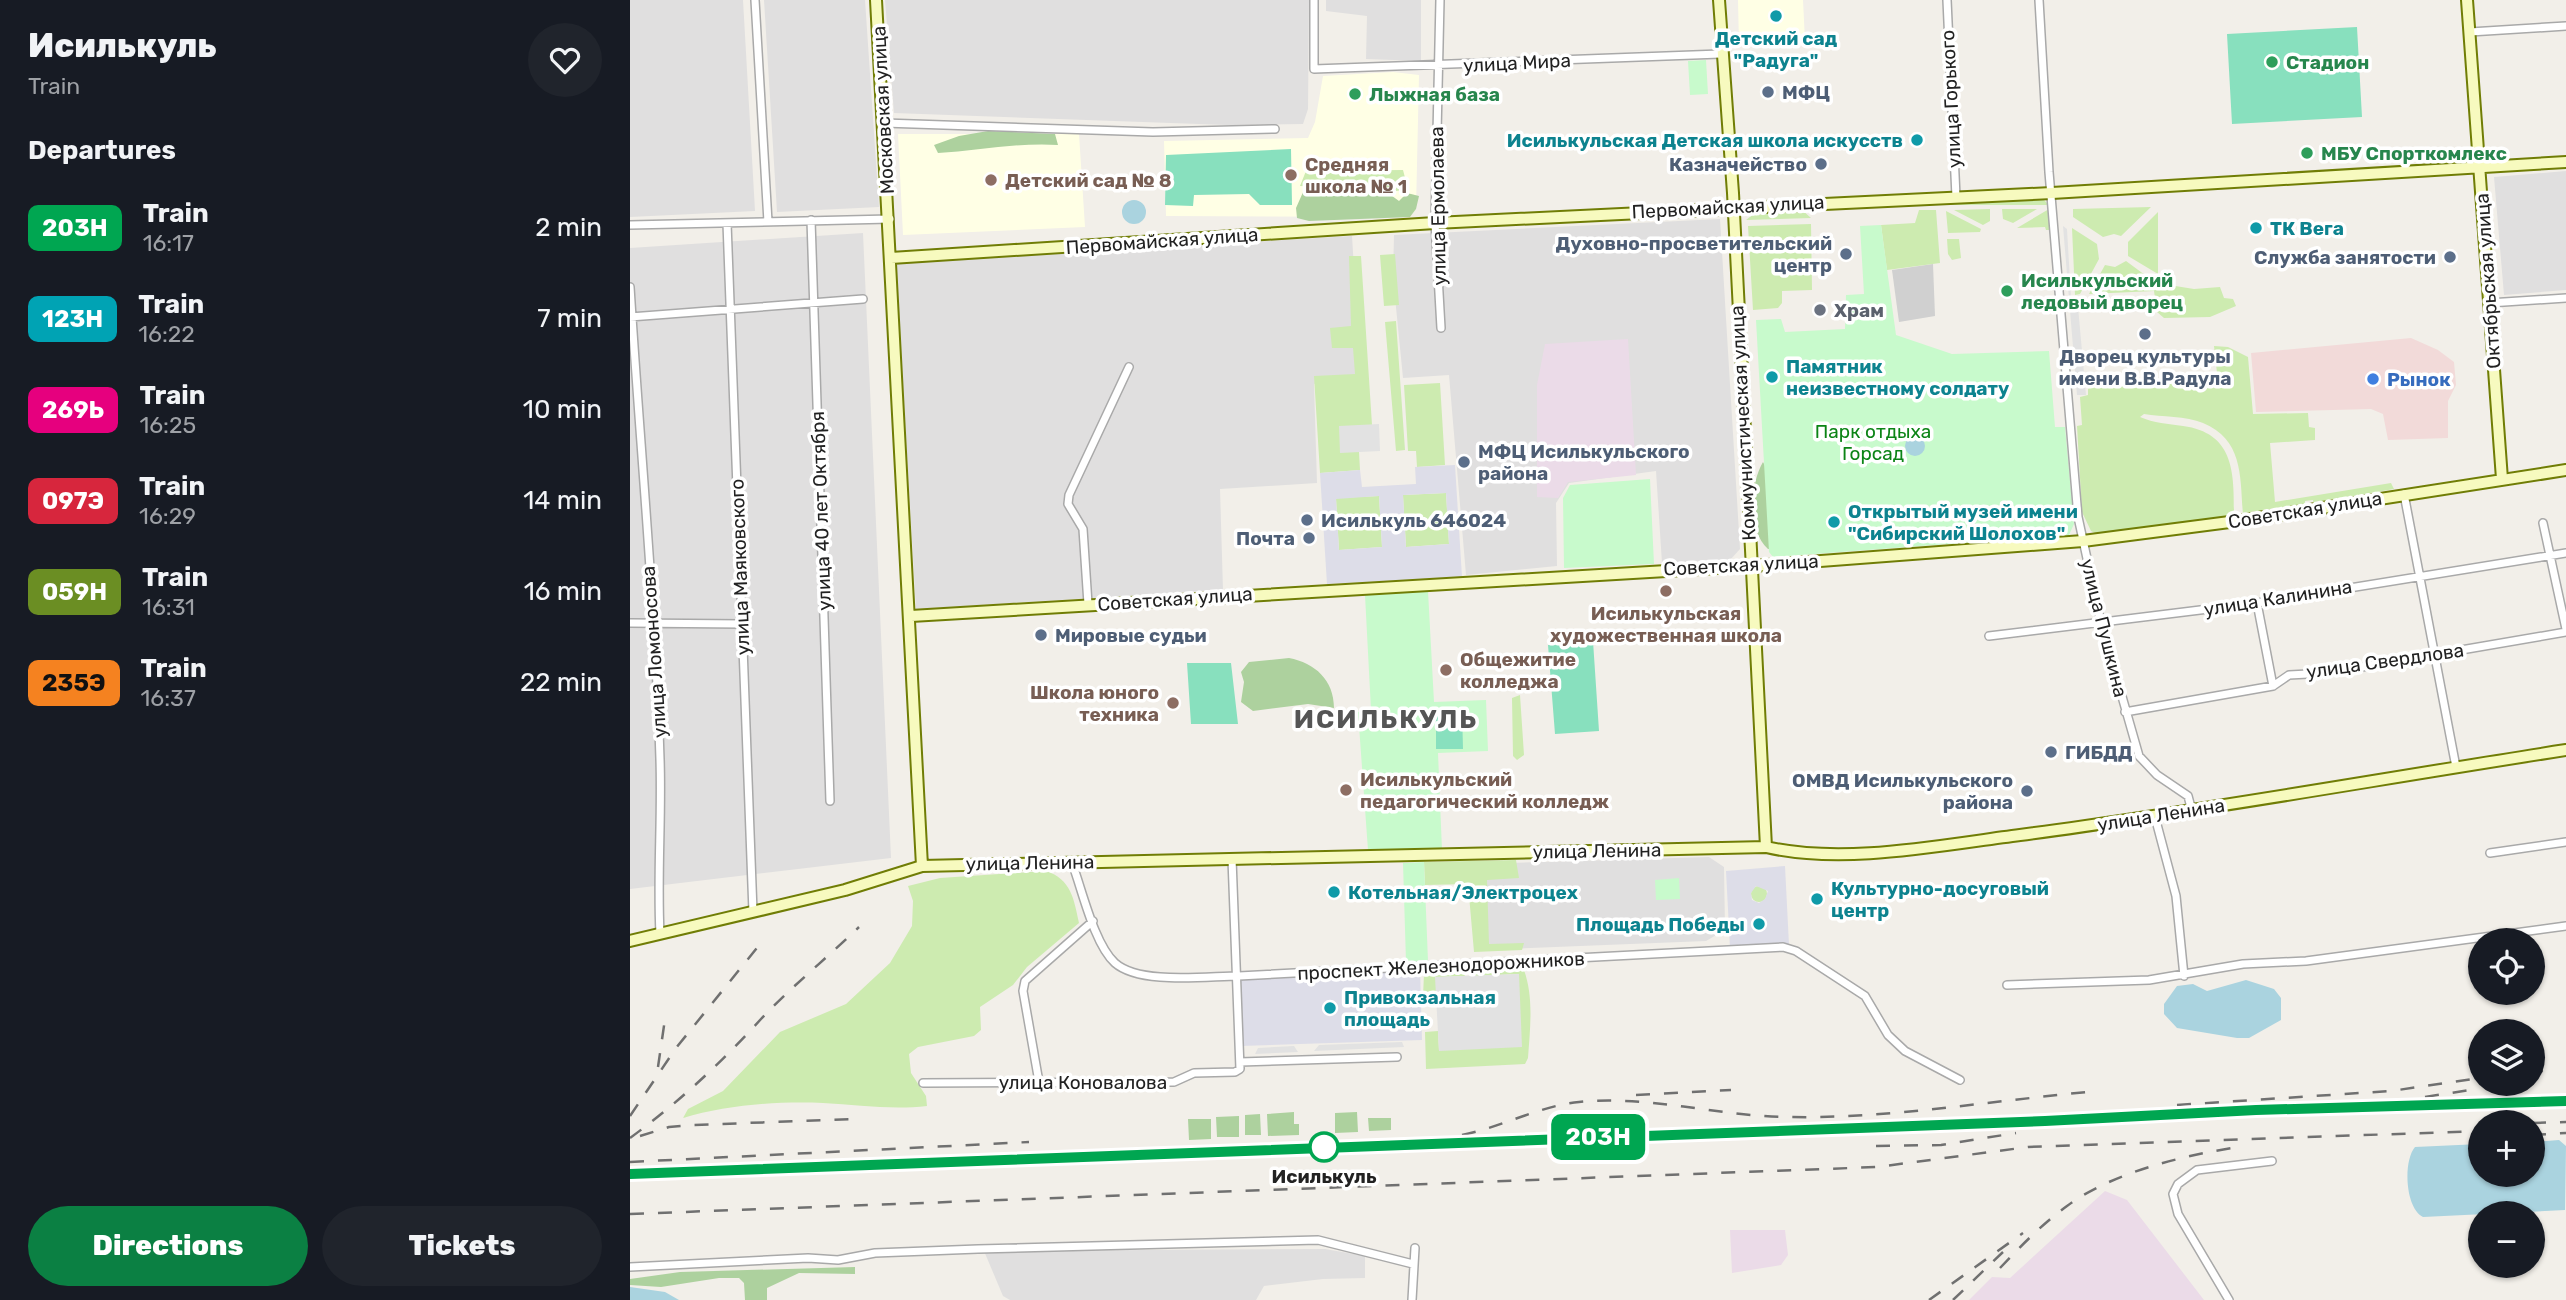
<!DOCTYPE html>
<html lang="en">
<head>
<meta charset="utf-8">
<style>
	:root { --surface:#171b24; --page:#20242c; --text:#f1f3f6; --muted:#9ea1a6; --accent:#0b8043 }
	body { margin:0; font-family:Rubik,sans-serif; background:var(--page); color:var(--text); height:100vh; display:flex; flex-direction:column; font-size:26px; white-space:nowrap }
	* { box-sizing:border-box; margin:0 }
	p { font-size:23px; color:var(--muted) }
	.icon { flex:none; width:38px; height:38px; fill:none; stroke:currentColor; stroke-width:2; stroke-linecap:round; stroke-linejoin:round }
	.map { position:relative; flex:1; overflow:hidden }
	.panel { display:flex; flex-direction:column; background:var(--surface); width:630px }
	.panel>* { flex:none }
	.badge { padding:0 14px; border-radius:10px; font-size:24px; line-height:46px }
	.controls { position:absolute; left:1838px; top:928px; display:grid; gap:14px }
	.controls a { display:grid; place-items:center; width:77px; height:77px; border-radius:50%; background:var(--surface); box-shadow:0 2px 5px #0004; font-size:35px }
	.map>.badge { position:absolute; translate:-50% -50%; box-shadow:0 0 0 4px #fff }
	h2 { padding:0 28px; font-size:26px; line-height:63px }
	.round { display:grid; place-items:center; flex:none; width:74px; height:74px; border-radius:37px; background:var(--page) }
	.headline { display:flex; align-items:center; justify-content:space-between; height:119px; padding:0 28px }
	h1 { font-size:33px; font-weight:800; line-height:52px }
	.button { display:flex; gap:14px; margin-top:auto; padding:14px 28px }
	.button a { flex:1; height:80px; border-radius:42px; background:var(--accent); color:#fff; font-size:28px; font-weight:800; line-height:80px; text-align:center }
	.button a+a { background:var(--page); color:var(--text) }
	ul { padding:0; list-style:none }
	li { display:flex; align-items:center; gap:21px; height:91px; padding:0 28px }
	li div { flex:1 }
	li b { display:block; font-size:26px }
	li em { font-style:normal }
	li .badge { min-width:77px; font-weight:700; text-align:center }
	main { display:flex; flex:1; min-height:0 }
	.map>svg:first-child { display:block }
	.residential { fill:#e0dfdf }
	.commercial { fill:#f2dad9 }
	.industrial { fill:#ebdbe8 }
	.education { fill:#ffffe5 }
	.religious { fill:#d0d0d0 }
	.grass { fill:#cdebb0 }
	.forest { fill:#add19e }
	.park { fill:#c8facc }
	.pitch { fill:#88e0be }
	.parking { fill:#e2e2e2 }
	.plaza { fill:#dddde8; fill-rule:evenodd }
	.water { fill:#aad3df }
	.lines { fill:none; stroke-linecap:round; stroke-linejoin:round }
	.street-casing { stroke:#a9a9a9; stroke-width:10 }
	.secondary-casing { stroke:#707d05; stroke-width:14 }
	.street { stroke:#fff; stroke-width:7 }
	.secondary { stroke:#f7fabf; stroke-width:10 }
	.rail { stroke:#707070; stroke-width:2.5; stroke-dasharray:14 14; stroke-linecap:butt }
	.line-casing { stroke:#fff; stroke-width:16 }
	.line { stroke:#00a651; stroke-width:10 }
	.culture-dot { fill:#0f9aa8; stroke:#fff; stroke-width:2.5 }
	.leisure-dot { fill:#2e9e5b; stroke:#fff; stroke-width:2.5 }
	.service-dot { fill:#5c6f8a; stroke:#fff; stroke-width:2.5 }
	.education-dot { fill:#8d6e63; stroke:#fff; stroke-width:2.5 }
	.worship-dot { fill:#6b7280; stroke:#fff; stroke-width:2.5 }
	.shop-dot { fill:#3f7fe0; stroke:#fff; stroke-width:2.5 }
	.stop-dot { fill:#fff; stroke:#00a651; stroke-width:3.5 }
	.labels { text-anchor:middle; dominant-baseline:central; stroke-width:7; stroke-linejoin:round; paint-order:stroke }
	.culture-label { font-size:19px; font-weight:bold; fill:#0d838f; stroke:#fff; text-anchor:start }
	.leisure-label { font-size:19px; font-weight:bold; fill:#27864d; stroke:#fff; text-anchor:start }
	.street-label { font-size:19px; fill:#222; stroke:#fff }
	.service-label { font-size:19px; font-weight:bold; fill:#4e5e75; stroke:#fff; text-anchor:start }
	.education-label { font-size:19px; font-weight:bold; fill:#785e54; stroke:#fff; text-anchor:start }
	.worship-label { font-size:19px; font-weight:bold; fill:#5b616d; stroke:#fff; text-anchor:start }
	.shop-label { font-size:19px; font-weight:bold; fill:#366cbe; stroke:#fff; text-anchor:start }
	.park-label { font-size:19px; fill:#0c8416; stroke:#fff }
	.stop-label { font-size:19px; font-weight:bold; fill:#222; stroke:#fff }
	.district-label { font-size:26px; font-weight:bold; letter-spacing:2px; fill:#555; stroke:#fff }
</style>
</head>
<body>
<main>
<section class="panel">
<div class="headline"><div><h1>Исилькуль</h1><p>Train</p></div><a class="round"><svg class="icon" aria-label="heart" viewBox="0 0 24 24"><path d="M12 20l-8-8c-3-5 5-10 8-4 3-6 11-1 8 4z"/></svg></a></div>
<h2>Departures</h2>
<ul>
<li><span class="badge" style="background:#00a651;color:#fff">203Н</span><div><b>Train</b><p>16:17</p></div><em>2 min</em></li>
<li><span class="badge" style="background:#00a3b4;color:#fff">123Н</span><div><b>Train</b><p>16:22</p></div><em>7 min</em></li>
<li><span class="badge" style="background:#e6007e;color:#fff">269Ь</span><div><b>Train</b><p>16:25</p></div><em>10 min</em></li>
<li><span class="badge" style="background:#d7263d;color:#fff">097Э</span><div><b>Train</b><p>16:29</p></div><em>14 min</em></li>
<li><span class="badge" style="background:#6b8e23;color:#fff">059Н</span><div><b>Train</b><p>16:31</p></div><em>16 min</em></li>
<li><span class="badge" style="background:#f58220;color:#111">235Э</span><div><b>Train</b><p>16:37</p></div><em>22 min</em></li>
</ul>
<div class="button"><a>Directions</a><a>Tickets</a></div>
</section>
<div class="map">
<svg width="1936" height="1300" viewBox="0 0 1936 1300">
	<rect width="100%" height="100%" fill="#f2efe9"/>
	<path class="residential" d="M0 0H113L125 211 0 217Z
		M134 0H235L249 207 147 212Z
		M255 0H679L678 109 673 124 597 125 264 113Z
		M696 0H791V61L736 59 737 16 696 11Z
		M1936 171V290L1874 295 1864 177Z
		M1090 219 1110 549 1100 560 1032 563 1026 471 939 483 926 503 927 566 836 575 819 375 773 378 763 277 764 235Z
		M233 233 261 858 0 889V248Z
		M722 236 731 381 684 384 687 483 590 489 593 590 286 609 266 263Z
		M1079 857 1094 867 1095 930 1076 941 849 950 845 864Z
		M695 1249 735 1256V1278L693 1279 634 1286 626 1300H380L373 1296 354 1251Z"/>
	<path class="commercial" d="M1781 338 1808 350 1824 362 1826 385 1818 401V438L1758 440 1753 414 1741 409 1626 412 1621 353Z"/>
	<path class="industrial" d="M998 339 1006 475 938 482 928 498 907 497V385L915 344Z
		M1475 1191 1497 1200 1574 1300H1339L1362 1277 1380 1278Z
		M1100 1230H1155L1158 1255 1151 1265 1102 1273Z"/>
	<path class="education" d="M1108 0H1173L1175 41 1109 45Z
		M763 72 789 75 786 209 780 217 536 216 534 141 678 138 685 122 693 76Z
		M268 134H449L455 227 273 235Z"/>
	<path class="religious" d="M1303 264 1305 316 1269 322 1262 270Z"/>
	<path class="grass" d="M773 170 778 189 766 191 670 186 676 171Z
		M1412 198 1419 205H1314V202Z
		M1521 207 1491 236 1484 234 1473 237 1443 217V209Z
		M1171 209 1181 218 1116 220 1125 213Z
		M1360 209V221L1353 225 1324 210Z
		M1372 209H1407L1383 223 1373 219Z
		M1419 209 1421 230H1416L1415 227 1387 228Z
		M1289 210H1306L1310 263 1257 270 1251 225 1285 223Z
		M1316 211 1351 229 1350 232 1318 233Z
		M1528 212V274L1498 256V242Z
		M1181 224 1182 290 1152 291V303L1148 308 1123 310 1118 226Z
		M1442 228 1467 244 1469 259 1450 294 1445 295Z
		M1317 239H1329L1331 258 1322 260 1318 254Z
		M765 254 769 305 754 306 750 255Z
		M719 256H731L742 425 710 427V452H729L730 470 690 473 684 376 725 374 723 348H702L700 328 721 326Z
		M1496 261 1519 278 1537 281 1539 285 1564 289 1590 287 1594 298 1603 299 1606 306 1580 317 1534 318 1527 312 1524 291 1459 294 1475 265 1485 267Z
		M766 321 775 450 766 451 755 322Z
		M1584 346 1598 347 1618 357 1623 414 1678 413 1679 427 1685 428V440L1640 443 1645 502 1761 483 1764 489 1683 503V500L1675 501V504L1613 515C1610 478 1614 440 1573 423 1556 416 1532 417 1514 414L1510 417C1524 423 1538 424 1553 426 1605 433 1604 474 1604 515L1467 534 1461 531 1452 512 1447 426 1452 425 1450 397 1458 395V389L1462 386 1541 379 1543 375 1587 373Z
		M810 383 815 465 787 467 786 451H778L774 385Z
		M816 493 819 544 776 547 773 495Z
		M749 496 752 547 709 550 706 498Z
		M890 695 894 755 887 760 883 756 882 698Z
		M886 860 889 878 857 880 859 944 894 943 892 950 844 952 838 884 795 885 794 862Z
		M416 871C441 879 444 899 449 923L397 967 383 985 350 1007 351 1030 344 1036 288 1047 279 1054 281 1073 296 1096 297 1106C262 1110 228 1105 193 1103 148 1101 96 1105 53 1118L58 1109 93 1091 150 1032 216 1004 260 963 282 926 283 901 278 886 310 878Z
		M1121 894a8 8 0 1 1 16 0a8 8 0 1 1-16 0Z
		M886 966 894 970C904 998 900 1029 898 1058L895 1064 796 1069 795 1032 808 1031 809 1051 889 974 845 976V972L849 968Z
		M831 970 835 976 806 977V996H793L794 974Z"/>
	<path class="forest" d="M358 131 425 134 428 145C390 142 348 151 308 153L304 145 329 136Z
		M674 190 758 193 769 201 777 193 789 196 786 209 780 217 679 221 667 218 666 208Z
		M1133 462 1177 549H1138C1117 530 1120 484 1133 462Z
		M659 658C685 663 704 680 704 708L678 704 623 711 611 702 614 682 611 672 619 662Z
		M664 1112V1124H669V1135L638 1136 637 1114Z
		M727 1112 728 1132 705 1133V1113Z
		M630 1114 631 1135H615V1115Z
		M609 1116V1137H587L586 1117Z
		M738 1118H761V1130L739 1131Z
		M558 1119H581V1139L559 1140Z
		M225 1267V1274L169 1273 137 1288V1300H115L114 1283 109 1278H89L31 1287 0 1285V1279L50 1272Z"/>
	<path class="park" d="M1076 60 1078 94 1060 95 1058 61Z
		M1251 225 1266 335 1322 354 1419 351 1425 427H1435L1444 524 1439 535 1143 557 1139 552 1126 320 1151 319 1155 332 1215 329 1216 295 1234 294 1230 226Z
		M1020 479 1024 564 934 568 933 498 940 485Z
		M798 591 804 702 856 700 858 751 808 753 812 850H738L728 712 741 710 735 595Z
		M794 862 798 961 776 962 773 863Z
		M1049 878 1050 899 1026 900 1025 880Z"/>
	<path class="pitch" d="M1727 27 1732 117 1602 124 1597 34Z
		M661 149 662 205H630L619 194 564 195 563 206 535 205 536 155Z
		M963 641 969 731 925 734 918 645Z
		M557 663H601L608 724H561Z
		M832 710 833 749H806V711Z"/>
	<path class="parking" d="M1433 226 1437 229 1441 298 1448 307 1456 395H1447Z
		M749 424 750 451 710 453 709 426Z
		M889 974 892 1047 809 1051 805 977Z
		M772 1042 774 1047 684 1051 689 1045Z
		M664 1046 668 1052 625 1054 628 1048Z"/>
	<path class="plaza" d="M825 465 832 577 697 584 690 473 730 470 732 487 786 484 785 467ZM816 493 819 544 776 547 773 495ZM749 496 752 547 709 550 706 499Z
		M1155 866 1159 945 1100 948 1096 871ZM1126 886 1138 891 1135 899 1129 903 1122 900 1121 893Z
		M790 968 792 1040 610 1046 609 976Z"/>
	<path class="water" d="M492 212a12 12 0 1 1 24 0a12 12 0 1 1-24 0Z
		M1275 446a10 10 0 1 1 20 0a10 10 0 1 1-20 0Z
		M1616 980 1644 989 1651 998V1020L1619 1038H1607L1547 1028 1534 1014V1004L1547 986 1563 984 1577 991Z
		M1929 1140 1936 1146 1935 1210 1793 1217C1775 1208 1773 1161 1785 1147L1850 1144V1174H1902V1142Z
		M0 1287 35 1292 49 1300H0Z"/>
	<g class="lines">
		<g class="street-casing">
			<path id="street" d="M125 0 138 222
				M684 0V69L1090 54
				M810 0 805 223 811 328
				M1317 0 1326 197
				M1409 0 1419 172 1448 517 1471 623 1509 756 1527 775 1558 796 1562 811
				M1840 32 1936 26
				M254 123 523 132 645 129
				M181 220 200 801
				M97 223 123 912
				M0 225 260 219
				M0 287C10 444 25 602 30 759 32 818 27 876 30 934
				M1859 303 1936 298
				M0 317 233 299
				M1774 494 1826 767
				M1913 523 1936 629
				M1627 603 1643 686
				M458 604 453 529 438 504 439 495 499 367
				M0 623 113 624
				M1359 636 1627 603 1936 553
				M1495 712 1643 686 1659 675 1697 673 1936 632
				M1525 817 1546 896 1554 976
				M1860 853 1936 842
				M442 863C452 889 464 944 485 963 510 985 577 976 609 976L1153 947 1166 951 1235 996 1258 1035 1275 1051 1330 1080
				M1377 985 1519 980 1613 964 1676 961 1936 926
				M610 1062 767 1057
				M409 1082 393 991 395 981 463 921
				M293 1083 544 1082 564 1073 605 1072 610 1069 602 859
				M0 1267 178 1258 208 1260 245 1253 348 1249 688 1240 783 1264
				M782 1300 785 1248
				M1599 1300 1548 1214 1543 1194 1548 1184 1567 1170 1642 1161"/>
		</g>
		<g class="secondary-casing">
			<path id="secondary" d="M246 0 292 866
				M1089 0 1103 193 1136 847
				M1837 0 1872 479
				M261 258 805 223 1422 193 1936 162
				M281 616 1137 565 1453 541 1615 520 1936 470
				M0 941 215 890 292 866 1136 847C1214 865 1311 845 1390 835 1573 811 1754 778 1936 750"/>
		</g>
		<use href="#street" class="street"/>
		<use href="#secondary" class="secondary"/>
		<path class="rail" d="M28 1067 35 1019
			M1902 1072 1913 1071
			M1006 1095 1101 1090
			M1795 1097 1840 1090
			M1547 1105 1761 1091 1850 1078
			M0 1116 46 1048 135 938
			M1902 1123 1936 1122
			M832 1135C872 1127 909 1106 949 1102 1018 1095 1088 1116 1156 1117 1261 1119 1364 1100 1469 1091
			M1902 1135 1936 1133
			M10 1136 39 1127 62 1125 227 1119
			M0 1138C48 1103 91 1063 131 1019 161 987 197 958 229 927
			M1246 1146 1311 1145 1386 1133
			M0 1162 399 1142
			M0 1174 1415 1121 1626 1110 1936 1101
			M0 1214 1247 1167 1398 1147 1850 1131
			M1370 1268C1391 1246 1412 1224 1437 1206 1481 1173 1554 1155 1609 1147
			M1299 1300 1393 1233
			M1323 1300 1373 1252"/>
	</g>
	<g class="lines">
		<g class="line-casing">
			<path id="line" d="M0 1174 1415 1121 1626 1110 1936 1101"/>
		</g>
		<use href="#line" class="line"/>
	</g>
	<g class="culture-dot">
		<circle cx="1146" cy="16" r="7"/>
		<circle cx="1287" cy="140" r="7"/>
		<circle cx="1626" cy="228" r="7"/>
		<circle cx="1142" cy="377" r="7"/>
		<circle cx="1204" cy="522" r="7"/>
		<circle cx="704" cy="892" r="7"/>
		<circle cx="1187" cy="899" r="7"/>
		<circle cx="1129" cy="924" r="7"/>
		<circle cx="700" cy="1008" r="7"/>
	</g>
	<g class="leisure-dot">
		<circle cx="1642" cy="62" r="7"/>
		<circle cx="725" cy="94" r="7"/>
		<circle cx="1677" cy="153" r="7"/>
		<circle cx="1377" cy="291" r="7"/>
	</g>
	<g class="service-dot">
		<circle cx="1138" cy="92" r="7"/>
		<circle cx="1191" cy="164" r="7"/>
		<circle cx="1216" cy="254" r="7"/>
		<circle cx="1820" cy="257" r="7"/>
		<circle cx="1515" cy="334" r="7"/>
		<circle cx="834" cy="462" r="7"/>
		<circle cx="677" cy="520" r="7"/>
		<circle cx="679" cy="538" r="7"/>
		<circle cx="411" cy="635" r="7"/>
		<circle cx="1421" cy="752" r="7"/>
		<circle cx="1397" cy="791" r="7"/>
	</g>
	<g class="education-dot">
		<circle cx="661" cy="175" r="7"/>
		<circle cx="361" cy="180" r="7"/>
		<circle cx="1036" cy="591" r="7"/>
		<circle cx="816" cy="670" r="7"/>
		<circle cx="543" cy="703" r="7"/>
		<circle cx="716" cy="790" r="7"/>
	</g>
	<circle class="worship-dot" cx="1190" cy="310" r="7"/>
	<circle class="shop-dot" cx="1743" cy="379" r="7"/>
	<circle class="stop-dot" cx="694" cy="1147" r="14"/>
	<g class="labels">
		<g class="culture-label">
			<text x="1146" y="38" text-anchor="middle">Детский сад<tspan x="1146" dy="22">"Радуга"</tspan></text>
			<text x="1273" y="140" text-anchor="end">Исилькульская Детская школа искусств</text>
			<text x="1640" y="228">ТК Вега</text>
			<text x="1156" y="366">Памятник<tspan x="1156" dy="22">неизвестному солдату</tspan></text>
			<text x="1218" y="511">Открытый музей имени<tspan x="1218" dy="22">"Сибирский Шолохов"</tspan></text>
			<text x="1201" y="888">Культурно-досуговый<tspan x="1201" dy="22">центр</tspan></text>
			<text x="718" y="892">Котельная/Электроцех</text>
			<text x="1115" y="924" text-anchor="end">Площадь Победы</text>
			<text x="714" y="997">Привокзальная<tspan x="714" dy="22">площадь</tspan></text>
		</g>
		<g class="leisure-label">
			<text x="1656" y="62">Стадион</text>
			<text x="739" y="94">Лыжная база</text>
			<text x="1691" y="153">МБУ Спорткомлекс</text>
			<text x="1391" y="280">Исилькульский<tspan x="1391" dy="22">ледовый дворец</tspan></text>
		</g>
		<g class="street-label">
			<text transform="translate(887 63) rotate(-3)">улица Мира</text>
			<text transform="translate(1321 99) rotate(-93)">улица Горького</text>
			<text transform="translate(253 110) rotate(-93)">Московская улица</text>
			<text transform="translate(808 206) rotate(-91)">улица Ермолаева</text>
			<text transform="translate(1098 207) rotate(-3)">Первомайская улица</text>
			<text transform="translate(532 241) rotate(-4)">Первомайская улица</text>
			<text transform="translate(1858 281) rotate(-94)">Октябрьская улица</text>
			<text transform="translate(1113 423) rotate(-93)">Коммунистическая улица</text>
			<text transform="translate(1675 510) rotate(-9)">Советская улица</text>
			<text transform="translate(191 511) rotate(-92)">улица 40 лет Октября</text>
			<text transform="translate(1111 565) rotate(-3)">Советская улица</text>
			<text transform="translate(110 567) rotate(-92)">улица Маяковского</text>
			<text transform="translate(1648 598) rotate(-9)">улица Калинина</text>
			<text transform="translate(545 599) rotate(-4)">Советская улица</text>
			<text transform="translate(1474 628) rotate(76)">улица Пушкина</text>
			<text transform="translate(24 652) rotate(-94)">улица Ломоносова</text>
			<text transform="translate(1755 661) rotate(-8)">улица Свердлова</text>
			<text transform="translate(1531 815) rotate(-9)">улица Ленина</text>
			<text transform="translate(967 851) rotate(-1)">улица Ленина</text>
			<text transform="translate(400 863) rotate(-1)">улица Ленина</text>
			<text transform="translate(811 966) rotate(-3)">проспект Железнодорожников</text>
			<text x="453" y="1082">улица Коновалова</text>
		</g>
		<g class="service-label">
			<text x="1152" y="92">МФЦ</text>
			<text x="1177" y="164" text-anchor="end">Казначейство</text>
			<text x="1202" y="243" text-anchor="end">Духовно-просветительский<tspan x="1202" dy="22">центр</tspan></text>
			<text x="1806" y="257" text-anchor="end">Служба занятости</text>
			<text x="1515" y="356" text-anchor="middle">Дворец культуры<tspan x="1515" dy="22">имени В.В.Радула</tspan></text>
			<text x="848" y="451">МФЦ Исилькульского<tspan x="848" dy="22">района</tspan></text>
			<text x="691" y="520">Исилькуль 646024</text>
			<text x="665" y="538" text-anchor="end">Почта</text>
			<text x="425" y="635">Мировые судьи</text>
			<text x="1435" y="752">ГИБДД</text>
			<text x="1383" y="780" text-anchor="end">ОМВД Исилькульского<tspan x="1383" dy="22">района</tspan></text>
		</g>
		<g class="education-label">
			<text x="675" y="164">Средняя<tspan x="675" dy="22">школа № 1</tspan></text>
			<text x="375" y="180">Детский сад № 8</text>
			<text x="1036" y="613" text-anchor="middle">Исилькульская<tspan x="1036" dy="22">художественная школа</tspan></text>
			<text x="830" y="659">Общежитие<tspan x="830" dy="22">колледжа</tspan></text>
			<text x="529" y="692" text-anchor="end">Школа юного<tspan x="529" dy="22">техника</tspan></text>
			<text x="730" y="779">Исилькульский<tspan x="730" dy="22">педагогический колледж</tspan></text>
		</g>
		<g class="worship-label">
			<text x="1204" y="310">Храм</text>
		</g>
		<g class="shop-label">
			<text x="1757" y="379">Рынок</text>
		</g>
		<g class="park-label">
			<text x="1243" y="431">Парк отдыха<tspan x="1243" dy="22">Горсад</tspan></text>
		</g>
		<g class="stop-label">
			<text x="694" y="1176">Исилькуль</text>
		</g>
		<g class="district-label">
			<text x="756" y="719">ИСИЛЬКУЛЬ</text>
		</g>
	</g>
</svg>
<div class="controls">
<a><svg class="icon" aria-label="locate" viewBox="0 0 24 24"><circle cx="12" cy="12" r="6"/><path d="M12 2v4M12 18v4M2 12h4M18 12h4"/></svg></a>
<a><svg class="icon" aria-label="layers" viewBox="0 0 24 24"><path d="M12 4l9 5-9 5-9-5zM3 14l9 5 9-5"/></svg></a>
<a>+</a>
<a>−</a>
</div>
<b class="badge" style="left:968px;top:1137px;background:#00a651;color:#fff">203Н</b>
</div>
</main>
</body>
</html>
